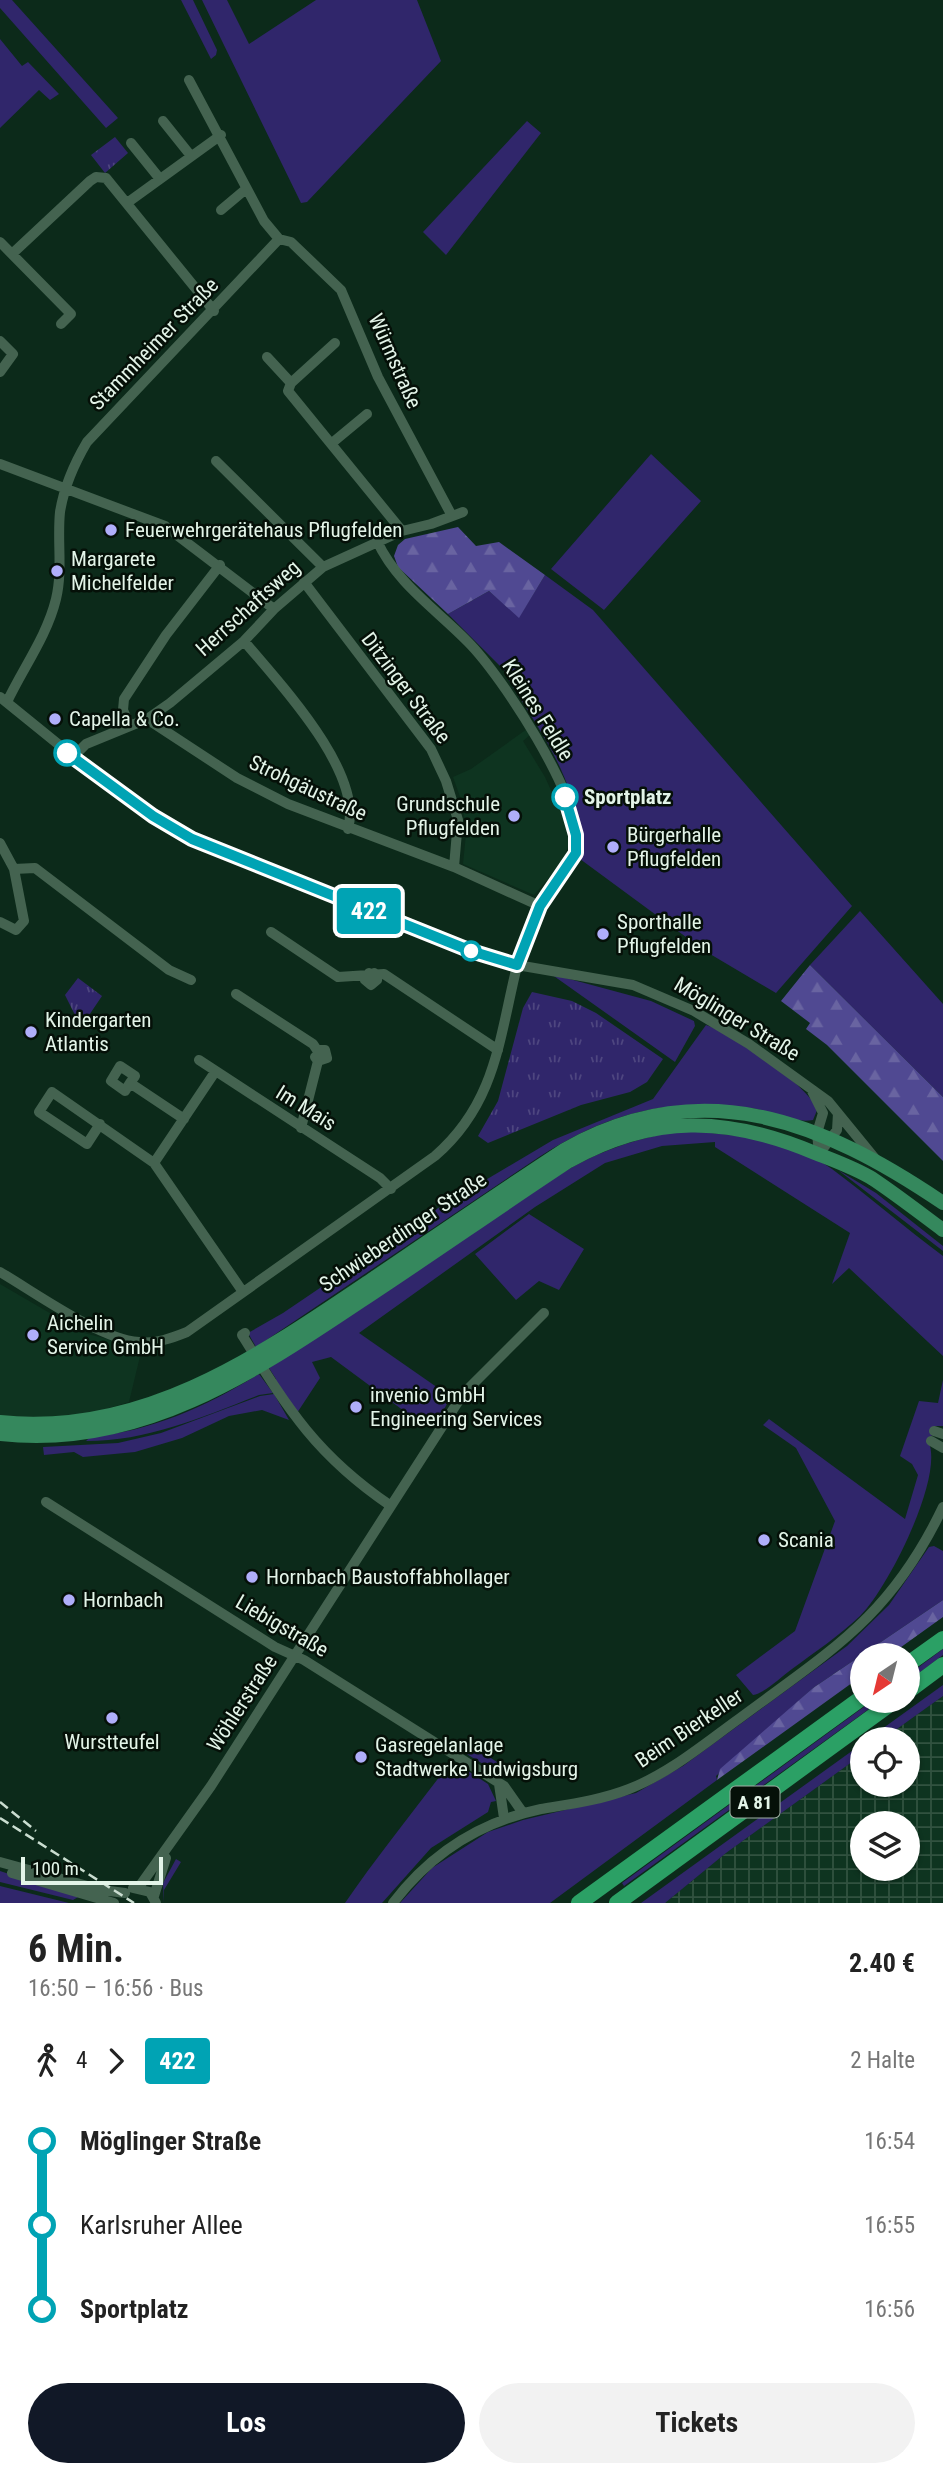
<!DOCTYPE html>
<html lang="de">
<head>
<meta charset="utf-8">
<style>
	:root { --surface:#fff; --page:#f2f2f2; --text:#222; --muted:#767676; --accent:#111827 }
	body { margin:0; font-family:"Roboto Condensed",sans-serif; background:var(--page); color:var(--text); height:100vh; display:flex; flex-direction:column; font-size:26px; white-space:nowrap }
	* { box-sizing:border-box; margin:0 }
	p { font-size:23px; color:var(--muted) }
	.icon { flex:none; width:38px; height:38px; fill:none; stroke:currentColor; stroke-width:2; stroke-linecap:round; stroke-linejoin:round }
	.map { position:relative; height:1903px; overflow:hidden }
	.sheet { display:flex; flex-direction:column; background:var(--surface); flex:1 }
	.sheet>* { flex:none }
	.badge { padding:0 14px; border-radius:5px; font-size:24px; line-height:46px }
	.needle { width:46px; rotate:215deg }
	.controls { position:absolute; left:850px; top:1643px; display:grid; gap:14px }
	.controls a { display:grid; place-items:center; width:70px; height:70px; border-radius:50%; background:var(--surface); box-shadow:0 2px 5px #0004; font-size:35px }
	.scale { position:absolute; left:21px; bottom:18px; width:142px; box-sizing:border-box; padding-left:7px; border:4px solid #e3f4e8; border-top:0; font-size:19px; line-height:24px; white-space:nowrap; color:#e3f4e8; -webkit-text-stroke:5px #051008; paint-order:stroke }
	.map>.badge { position:absolute; translate:-50% -50%; box-shadow:0 0 0 4px #fff }
	.legs { display:flex; align-items:center; gap:10px; height:77px; padding:0 28px; font-size:23px }
	.legs p { margin-inline-start:auto }
	.summary { display:flex; align-items:center; justify-content:space-between; height:119px; padding:0 28px }
	h1 { font-size:38px; font-weight:700; line-height:52px }
	.cta { display:flex; gap:14px; margin-top:auto; padding:14px 28px }
	.cta a { flex:1; height:80px; border-radius:42px; background:var(--accent); color:#fff; font-size:28px; font-weight:700; line-height:80px; text-align:center }
	.cta a+a { background:var(--page); color:var(--text) }
	ul { padding:0 28px; list-style:none }
	li { display:flex; align-items:center; gap:24px; height:84px; font-size:26px }
	li i { display:grid; place-items:center; width:10px; height:100%; margin:0 9px; background:currentColor }
	li i::after { content:''; width:18px; height:18px; margin:-9px; border:5px solid; border-radius:50%; background:var(--surface) }
	li p { margin-inline-start:auto }
	li:first-child i { background:linear-gradient(#0000 50%,currentColor 0) }
	li:last-child i { background:linear-gradient(currentColor 50%,#0000 0) }
	.map>svg:first-child { display:block }
	.built { fill:#0e3420 }
	.industrial { fill:url(#industrial-grid); fill-rule:evenodd }
	.green { fill:#30266b }
	.forest { fill:url(#forest-firs) }
	.park { fill:url(#park-tufts) }
	.lines { fill:none; stroke-linecap:round; stroke-linejoin:round }
	.minor { stroke:#446350; stroke-width:10 }
	.major { stroke:#35885d; stroke-width:14 }
	.highway { stroke:#2ba065; stroke-width:16 }
	.rail { stroke:#caddd0; stroke-width:2.5; stroke-dasharray:10 5; stroke-linecap:butt }
	.line-1-casing { stroke:#fff; stroke-width:16 }
	.line-1 { stroke:#00a3b4; stroke-width:10 }
	.poi-dot { fill:#b0aefa; stroke:#051008; stroke-width:2.5 }
	.stop-1-dot { fill:#fff; stroke:#00a3b4; stroke-width:3.5 }
	.labels { text-anchor:middle; dominant-baseline:central; stroke-width:5; stroke-linejoin:round; paint-order:stroke }
	.shield { fill:#051008; stroke:#a0b0a5; stroke-width:2 }
	.shield-label { font-size:19px; font-weight:bold; fill:#e3f4e8 }
	.street-label { font-size:21px; fill:#e3f4e8; stroke:#051008 }
	.poi-label { font-size:21px; fill:#e3f4e8; stroke:#051008; text-anchor:start }
	.stop-label { font-size:21px; font-weight:bold; fill:#e3f4e8; stroke:#051008; text-anchor:start }
</style>
</head>
<body>
<div class="map">
<svg width="943" height="1903" viewBox="0 0 943 1903">
	<defs>
		<pattern id="industrial-grid" width="8" height="8" patternUnits="userSpaceOnUse" patternTransform="scale(1.75)"><rect width="8" height="8" fill="#0e3420"/><path d="M0 4h8M4 0v8" fill="none" stroke="#315240"/></pattern>
		<pattern id="forest-firs" width="22" height="20" patternUnits="userSpaceOnUse" patternTransform="scale(1.75)"><rect width="22" height="20" fill="#504992"/><path d="M5 1l3.5 6h-7zM16 11l3.5 6h-7z" fill="#6964a1"/></pattern>
		<pattern id="park-tufts" width="24" height="20" patternUnits="userSpaceOnUse" patternTransform="scale(1.75)"><rect width="24" height="20" fill="#30266b"/><path d="M3 7l-1-3M5 7V3M7 7l1-3M15 17l-1-3M17 17v-4M19 17l1-3" fill="none" stroke="#4e4680"/></pattern>
	</defs>
	<rect width="100%" height="100%" fill="#0c2a1a"/>
	<path class="built" d="M527 729 530 735 523 741 545 777 572 837 561 864 534 895 463 864 466 834 463 805 453 777 471 769Z
		M0 1284 84 1333 142 1348 129 1402 96 1412 58 1417 0 1416Z"/>
	<path class="industrial" d="M943 1696V1903H665L726 1853 863 1754V1785H908V1740L883 1739ZM863 1824H908V1869H863Z"/>
	<path class="green" d="M0 0H12L118 118 106 128 0 8Z
		M181 0H193L217 50 216 55 211 59Z
		M202 0H227L249 44 316 0H417L441 61 307 202 301 203Z
		M0 39 22 66 28 62 59 94 50 100 39 90 0 128Z
		M527 121 541 133 446 255 423 232Z
		M651 454 701 501 604 610 551 569Z
		M545 575 593 610 852 906 776 993 705 951 580 859C580 783 547 743 509 680L511 677 448 614 489 591 519 617Z
		M860 911 943 1004V1097L810 965Z
		M551 974 651 1001 694 1021 695 1026 675 1062Z
		M706 1025C739 1036 798 1079 818 1108L813 1120C793 1124 770 1110 750 1108 667 1098 609 1112 539 1157L256 1347 248 1333 283 1313 435 1210 553 1140 653 1099Z
		M681 1131C729 1133 792 1140 832 1169 870 1197 905 1228 943 1256V1356L849 1268 832 1284 850 1233 715 1147V1142L662 1146 605 1163 535 1207 359 1333 451 1397 435 1425 425 1419 423 1425 331 1357 312 1362 320 1378 297 1413 274 1380 276 1379 269 1368 559 1175C598 1151 636 1138 681 1131Z
		M838 1170 876 1193 943 1246V1251Z
		M529 1214 584 1249 559 1290 539 1281 516 1300 475 1254Z
		M259 1374 273 1393 259 1395C202 1417 148 1441 86 1441L90 1437C150 1432 208 1406 259 1374Z
		M943 1380V1426H935L929 1443C943 1478 889 1587 860 1616 839 1636 815 1652 792 1669 781 1677 765 1693 753 1695L736 1675 795 1631 835 1521 796 1448 763 1425 769 1419 905 1519 918 1475 912 1464 900 1456 919 1401 938 1403Z
		M274 1394 289 1420 262 1410 229 1416 182 1438 135 1452 83 1457 74 1452 44 1455 43 1447 118 1443 161 1433 260 1396Z
		M934 1546 943 1551V1600L813 1688 716 1776 717 1780 550 1903H400L432 1868 488 1832 523 1820 636 1793 683 1766 847 1646 889 1605 929 1547Z
		M943 1649V1655L908 1681V1675Z
		M943 1685V1696L883 1739H868Z
		M872 1701H880L624 1886 622 1883Z
		M863 1743V1754L726 1853 665 1903H641Z
		M471 1745 503 1766 493 1770 465 1753Z
		M449 1764 458 1770 462 1767 488 1784 496 1801 491 1802 488 1812 431 1848 382 1903H345C378 1855 414 1811 449 1764Z
		M176 1859 181 1862 164 1890V1903L163 1883Z
		M0 1871 78 1897 73 1900 0 1882Z
		M0 1886 69 1903H0Z"/>
	<path class="forest" d="M458 527 476 546 499 542 545 575 519 618 489 591 448 614 398 567 394 556 398 545 405 539Z
		M810 965 943 1097V1161L827 1045 806 1029 810 1023 781 1001Z
		M943 1600V1617L890 1655 863 1656V1675L717 1780 720 1769 813 1688Z"/>
	<path class="park" d="M115 137 128 153 105 173 91 155Z
		M78 978 102 996 81 1027 65 995Z
		M532 992 572 1001 596 1013 663 1059 647 1082 630 1092 581 1105 488 1143 478 1136 498 1101 523 1008Z"/>
	<g class="lines">
		<path class="minor" d="M189 80 264 221 279 239
			M163 121 191 156
			M131 143 160 179
			M127 203 221 135
			M221 210 246 189
			M0 242 71 314 61 324
			M12 254 90 181 96 177 106 178 214 311
			M0 341 13 354 0 372
			M267 357 291 383 288 391 402 531
			M291 383 335 343
			M332 443 367 414
			M216 461 323 567
			M0 464 165 526 274 609
			M304 582 431 749 446 781 458 820 454 867
			M244 641C279 683 364 772 348 829
			M0 697 111 787 192 839 471 951 517 965 633 985 694 1011 749 1044 828 1101 877 1161
			M7 702C23 668 47 636 56 599 63 570 57 541 60 512 64 487 74 464 87 442L279 239 291 242 341 290 378 377 452 516
			M147 719 237 778 288 804 454 867 540 906
			M129 724 123 710 124 699 166 635 220 565
			M73 757 86 744 147 719 170 703 244 641 274 609 323 567 402 531 431 524 463 512
			M0 843 14 869 24 921 16 930 0 922
			M14 869 35 868 169 970 191 980
			M271 932 338 977 384 974 498 1050
			M369 973 365 980 371 985 377 980 374 973
			M236 994 313 1044 317 1050H325L327 1058 318 1061
			M199 1060 380 1178 391 1189
			M130 1083 125 1091 111 1081 120 1066 135 1076 130 1083 184 1119
			M812 1091 823 1113 817 1133 819 1154
			M100 1124 87 1144 39 1112 52 1092 154 1163 243 1292
			M301 1128 318 1061 315 1057
			M819 1154 837 1130 838 1113
			M154 1163 215 1072
			M0 1272C36 1293 99 1339 139 1342 156 1344 172 1338 187 1332L435 1156C496 1103 499 1039 517 966 522 946 530 925 539 907 549 887 577 867 578 844 580 796 502 676 468 642 436 609 397 584 377 541
			M245 1333 242 1335C288 1409 316 1455 391 1506
			M934 1431 943 1434
			M931 1441 943 1448
			M46 1502 275 1647 304 1660 504 1786 523 1813
			M499 1784 504 1818
			M0 1862 102 1890 125 1893
			M12 1873 114 1903
			M139 1887 211 1786 463 1394 544 1313
			M133 1888 150 1892 156 1903
			M154 1896 166 1858
			M393 1903C431 1853 479 1822 541 1809 571 1804 601 1800 629 1789 670 1773 705 1743 740 1718 833 1649 891 1616 943 1507"/>
		<path class="major" d="M0 1422C144 1437 260 1355 374 1278 437 1235 500 1192 564 1150 701 1072 822 1121 943 1203
			M0 1434C138 1450 252 1374 361 1301 431 1255 499 1207 569 1161 654 1114 727 1116 815 1153 835 1161 855 1168 873 1179 897 1195 920 1213 943 1230"/>
		<path class="highway" d="M908 1664 943 1639
			M908 1691 943 1665
			M579 1903 863 1697
			M617 1903 894 1701"/>
		<path class="rail" d="M0 1802 36 1831
			M0 1818 134 1903"/>
	</g>
	<g class="lines">
		<g class="line-1-casing">
			<path id="line-1" d="M67 753 153 816 192 839 471 951 517 965 540 906 576 853V835L565 797"/>
		</g>
		<use href="#line-1" class="line-1"/>
	</g>
	<g class="poi-dot">
		<circle cx="111" cy="530" r="7"/>
		<circle cx="57" cy="571" r="7"/>
		<circle cx="55" cy="719" r="7"/>
		<circle cx="514" cy="816" r="7"/>
		<circle cx="613" cy="847" r="7"/>
		<circle cx="603" cy="934" r="7"/>
		<circle cx="31" cy="1032" r="7"/>
		<circle cx="33" cy="1335" r="7"/>
		<circle cx="356" cy="1407" r="7"/>
		<circle cx="764" cy="1540" r="7"/>
		<circle cx="252" cy="1577" r="7"/>
		<circle cx="69" cy="1600" r="7"/>
		<circle cx="112" cy="1718" r="7"/>
		<circle cx="361" cy="1757" r="7"/>
	</g>
	<g class="stop-1-dot">
		<circle cx="67" cy="753" r="12"/>
		<circle cx="565" cy="797" r="12"/>
		<circle cx="471" cy="951" r="9"/>
	</g>
	<g class="labels">
		<rect class="shield" x="730.5" y="1786.5" width="49" height="31" rx="5"/>
		<g class="shield-label">
			<text x="755" y="1802">A 81</text>
		</g>
		<g class="street-label">
			<text transform="translate(154 344) rotate(-46)">Stammheimer Straße</text>
			<text transform="translate(395 361) rotate(66)">Würmstraße</text>
			<text transform="translate(248 608) rotate(-42)">Herrschaftsweg</text>
			<text transform="translate(406 688) rotate(53)">Ditzinger Straße</text>
			<text transform="translate(538 710) rotate(58)">Kleines Feldle</text>
			<text transform="translate(308 788) rotate(25)">Strohgäustraße</text>
			<text transform="translate(737 1019) rotate(31)">Möglinger Straße</text>
			<text transform="translate(306 1108) rotate(32)">Im Mais</text>
			<text transform="translate(403 1232) rotate(-34)">Schwieberdinger Straße</text>
			<text transform="translate(282 1626) rotate(30)">Liebigstraße</text>
			<text transform="translate(242 1703) rotate(-57)">Wöhlerstraße</text>
			<text transform="translate(689 1728) rotate(-34)">Beim Bierkeller</text>
		</g>
		<g class="poi-label">
			<text x="125" y="530">Feuerwehrgerätehaus Pflugfelden</text>
			<text x="71" y="559">Margarete<tspan x="71" dy="24">Michelfelder</tspan></text>
			<text x="69" y="719">Capella &amp; Co.</text>
			<text x="500" y="804" text-anchor="end">Grundschule<tspan x="500" dy="24">Pflugfelden</tspan></text>
			<text x="627" y="835">Bürgerhalle<tspan x="627" dy="24">Pflugfelden</tspan></text>
			<text x="617" y="922">Sporthalle<tspan x="617" dy="24">Pflugfelden</tspan></text>
			<text x="45" y="1020">Kindergarten<tspan x="45" dy="24">Atlantis</tspan></text>
			<text x="47" y="1323">Aichelin<tspan x="47" dy="24">Service GmbH</tspan></text>
			<text x="370" y="1395">invenio GmbH<tspan x="370" dy="24">Engineering Services</tspan></text>
			<text x="778" y="1540">Scania</text>
			<text x="266" y="1577">Hornbach Baustoffabhollager</text>
			<text x="83" y="1600">Hornbach</text>
			<text x="112" y="1742" text-anchor="middle">Wurstteufel</text>
			<text x="375" y="1745">Gasregelanlage<tspan x="375" dy="24">Stadtwerke Ludwigsburg</tspan></text>
		</g>
		<g class="stop-label">
			<text x="584" y="797">Sportplatz</text>
		</g>
	</g>
</svg>
<div class="controls">
<a><svg class="needle" viewBox="-14 -14 28 28"><path d="M0-13l5 13h-10z" fill="#e53935"/><path d="M0 13l5-13h-10z" fill="#767676"/></svg></a>
<a><svg class="icon" aria-label="locate" viewBox="0 0 24 24"><circle cx="12" cy="12" r="6"/><path d="M12 2v4M12 18v4M2 12h4M18 12h4"/></svg></a>
<a><svg class="icon" aria-label="layers" viewBox="0 0 24 24"><path d="M12 4l9 5-9 5-9-5zM3 14l9 5 9-5"/></svg></a>
</div>
<div class="scale">100 m</div>
<b class="badge" style="left:369px;top:911px;background:#00a3b4;color:#fff">422</b>
</div>
<section class="sheet">
<div class="summary"><div><h1>6 Min.</h1><p>16:50 – 16:56 · Bus</p></div><b>2.40 €</b></div>
<div class="legs"><svg class="icon" aria-label="walk" viewBox="0 0 24 24"><circle cx="13" cy="4" r="2"/><path d="M13 8l-2 6 4 7M11 14l-3 7M7 12l3-4h3l4 4"/></svg>4<svg class="icon" aria-label="forward" viewBox="0 0 24 24"><path d="M9 5l7 7-7 7"/></svg><b class="badge" style="background:#00a3b4;color:#fff">422</b><p>2 Halte</p></div>
<ul>
<li><i style="color:#00a3b4"></i><b>Möglinger Straße</b><p>16:54</p></li>
<li><i style="color:#00a3b4"></i><span>Karlsruher Allee</span><p>16:55</p></li>
<li><i style="color:#00a3b4"></i><b>Sportplatz</b><p>16:56</p></li>
</ul>
<div class="cta"><a>Los</a><a>Tickets</a></div>
</section>
</body>
</html>
